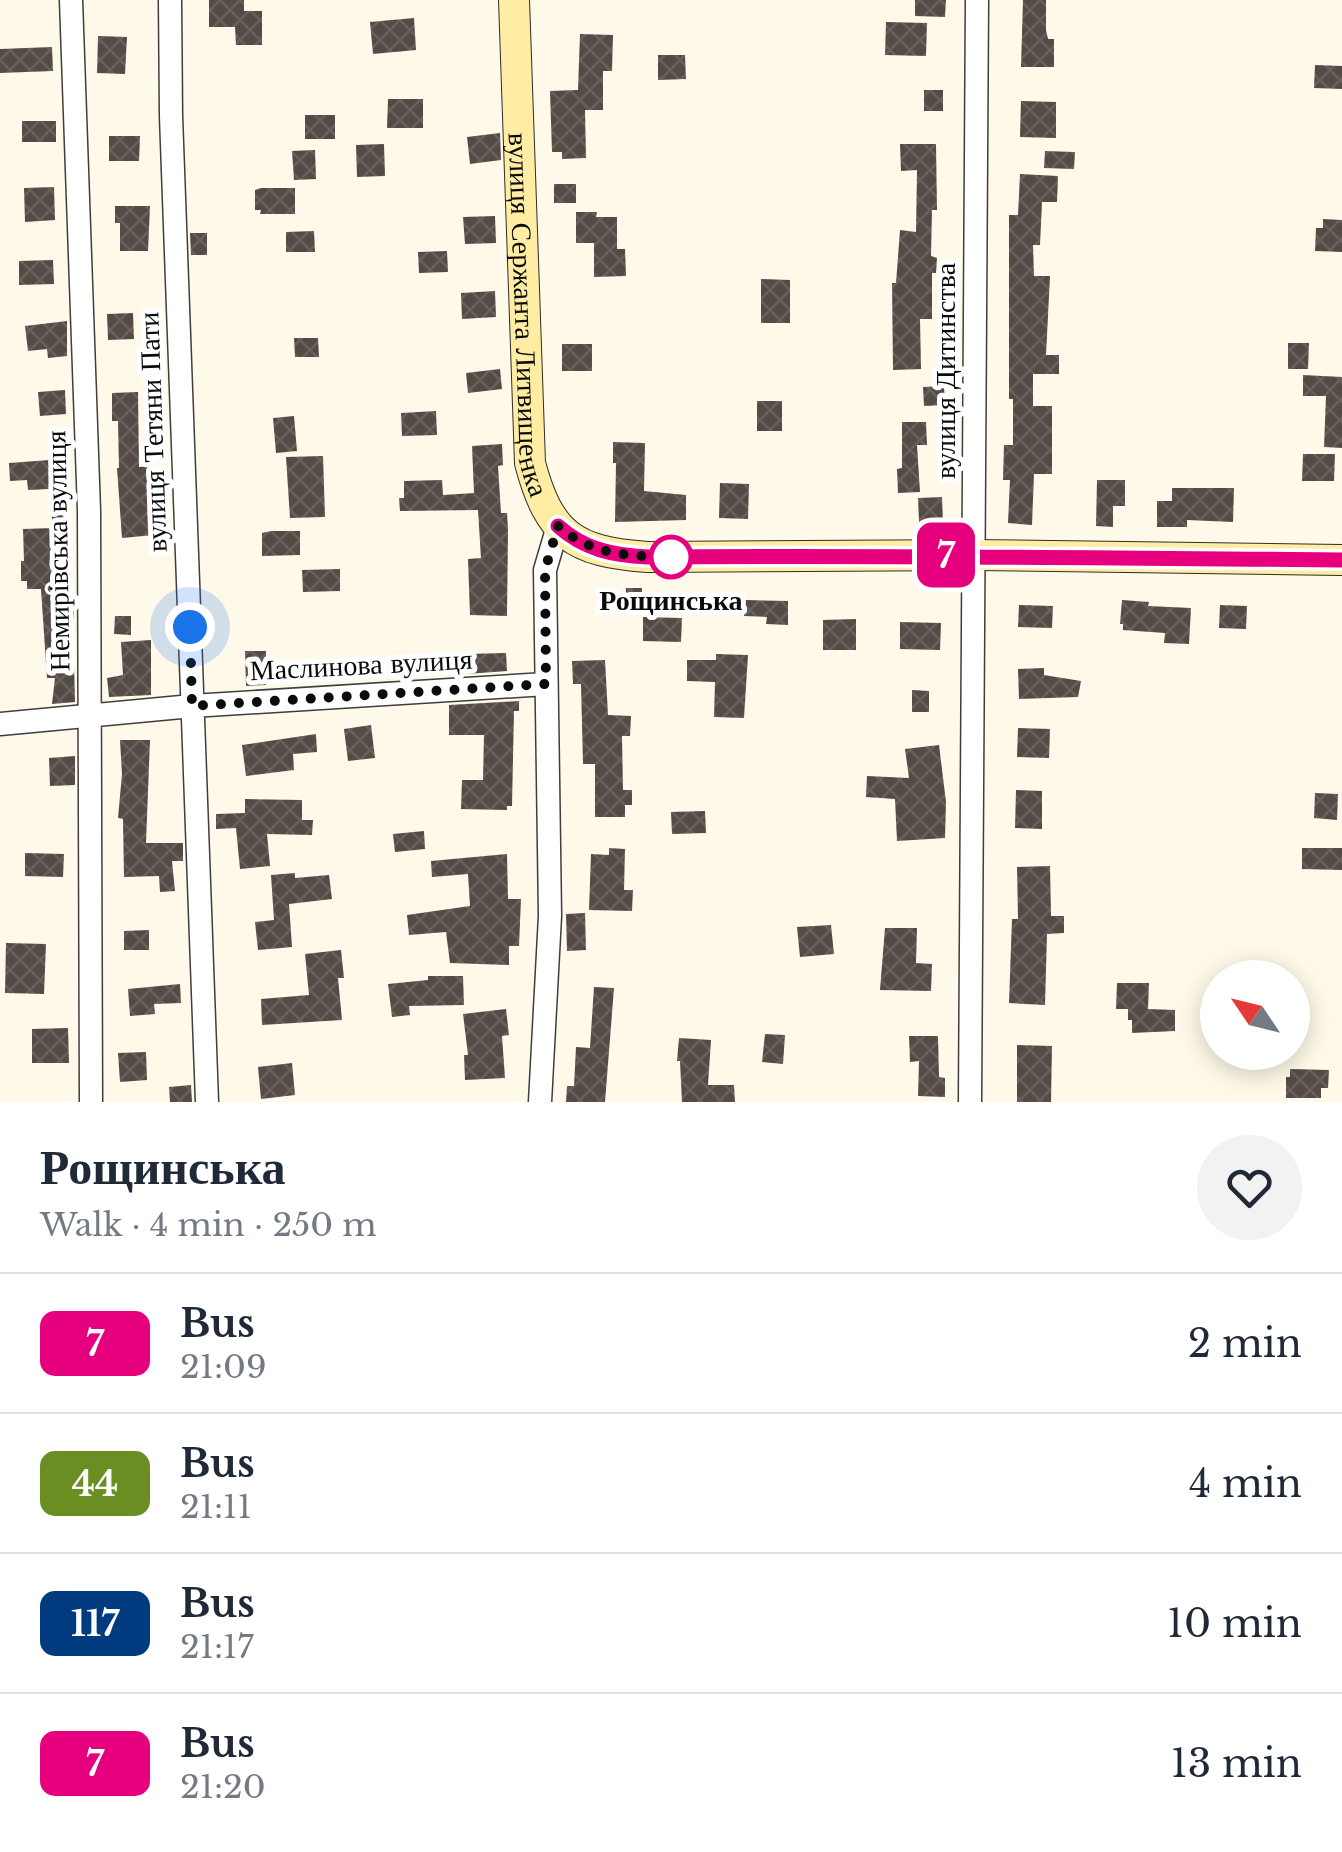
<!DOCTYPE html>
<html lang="en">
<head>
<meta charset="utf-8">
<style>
	:root { --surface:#fff; --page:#f2f2f3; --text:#1f2937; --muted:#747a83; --line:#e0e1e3 }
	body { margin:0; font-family:"Libre Baskerville",serif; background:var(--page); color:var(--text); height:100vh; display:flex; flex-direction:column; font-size:38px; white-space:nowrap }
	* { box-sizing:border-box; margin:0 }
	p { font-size:32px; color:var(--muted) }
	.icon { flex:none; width:55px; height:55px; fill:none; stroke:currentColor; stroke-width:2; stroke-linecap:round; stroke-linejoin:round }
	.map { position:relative; height:1102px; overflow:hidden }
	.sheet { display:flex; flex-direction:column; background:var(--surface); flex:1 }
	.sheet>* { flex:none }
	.badge { padding:0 20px; border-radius:15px; font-size:35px; line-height:65px }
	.needle { width:65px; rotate:305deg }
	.controls { position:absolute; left:1200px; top:960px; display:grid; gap:20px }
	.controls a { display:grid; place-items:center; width:110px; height:110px; border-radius:50%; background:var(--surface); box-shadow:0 5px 25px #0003; font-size:50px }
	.you { position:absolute; width:50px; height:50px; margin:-25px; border:8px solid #fff; border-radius:50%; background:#1a73e8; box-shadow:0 0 0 15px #1a73e833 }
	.map>.badge { position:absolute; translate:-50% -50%; box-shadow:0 0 0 5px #fff }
	.round { display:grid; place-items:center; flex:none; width:105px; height:105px; border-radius:52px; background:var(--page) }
	.headline { display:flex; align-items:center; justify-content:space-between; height:170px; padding:0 40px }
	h1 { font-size:48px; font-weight:800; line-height:75px }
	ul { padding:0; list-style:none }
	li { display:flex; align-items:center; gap:30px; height:140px; padding:0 40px; border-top:2px solid var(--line) }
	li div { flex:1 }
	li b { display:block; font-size:38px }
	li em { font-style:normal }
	li .badge { min-width:110px; font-weight:700; text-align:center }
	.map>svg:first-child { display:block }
	.building { fill:url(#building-cross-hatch) }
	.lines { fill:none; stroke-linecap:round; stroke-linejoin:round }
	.minor-casing { stroke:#3e3e3e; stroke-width:25 }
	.secondary-casing { stroke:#2d2d2d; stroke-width:32 }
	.minor { stroke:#fff; stroke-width:22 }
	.secondary { stroke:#ffeda4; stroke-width:30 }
	.line-casing { stroke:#fff; stroke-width:22 }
	.line { stroke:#e6007e; stroke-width:15 }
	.walk { stroke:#0b0b0b; stroke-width:10; stroke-dasharray:0 18 }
	.stop-dot { fill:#fff; stroke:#e6007e; stroke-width:5 }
	.labels { text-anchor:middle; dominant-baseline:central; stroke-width:10; stroke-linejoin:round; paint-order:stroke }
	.street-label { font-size:28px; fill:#0b0b0b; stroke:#fff }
	.stop-label { font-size:28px; font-weight:bold; fill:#0b0b0b; stroke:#fff }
</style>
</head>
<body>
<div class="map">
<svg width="1342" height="1102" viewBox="0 0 1342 1102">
	<defs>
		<pattern id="building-cross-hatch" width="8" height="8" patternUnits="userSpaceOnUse" patternTransform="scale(2.5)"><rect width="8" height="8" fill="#544b46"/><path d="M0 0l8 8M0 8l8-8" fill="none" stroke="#68605c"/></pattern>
	</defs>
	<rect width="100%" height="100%" fill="#fff9e9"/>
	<path class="building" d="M209 0H244V11H262V45H236L235 27H209Z
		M915 0H946L945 17 915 16Z
		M1023 0H1046V30L1048 39H1054V67H1021Z
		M414 18 416 50 373 54 370 22Z
		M886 22 927 23 926 56 885 55Z
		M580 34 613 35 612 71H603V110H585L586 158 562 159V152H552L550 91 578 90Z
		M98 36 127 37 125 74 97 73Z
		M52 47 53 71 0 73V49Z
		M658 55H685L686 79 658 80Z
		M1315 65 1342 66V89L1314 88Z
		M924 90H943V111H924Z
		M388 99H423V128H387Z
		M1021 101 1056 102V138L1020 137Z
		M305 115H335V139H305Z
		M22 121H56V142H22Z
		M500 133 501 160 470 164 467 137Z
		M109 136H140L139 161H109Z
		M384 144 385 176 357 177 356 145Z
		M900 144H936L937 210H932L931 256 937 258 936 273H932V319H920L921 369 893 370 892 283H896L900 230 916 232 917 170 901 171Z
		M315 150 316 179 294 180 292 151Z
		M1045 151 1075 152 1074 169 1044 168Z
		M1020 174 1058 176 1057 202H1042L1040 245H1033L1034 276H1050L1046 355H1059V374H1033V406H1052V474H1034L1032 525 1008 523 1010 480H1003L1004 445H1013V399H1009V215H1018Z
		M554 184H576V203H554Z
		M54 187 55 220 25 222 24 188Z
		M261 188H295V214H260L261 210H255V190Z
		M115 206H150L148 251H120V223H115Z
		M576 212H597L596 217H617V249H625L626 276 594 277V243H576Z
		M495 216 496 243 465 244 463 217Z
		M1323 219 1342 220V252L1315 251 1316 228H1323Z
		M314 231 315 252H286V232Z
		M190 233H207V255H191Z
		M447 251 448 272 419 273 418 252Z
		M53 260 54 284 19 285V261Z
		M761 279 790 280V323H761Z
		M495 291 496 317 462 319 461 293Z
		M133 313 134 339 108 340 107 314Z
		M67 321V356L48 358 47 349 28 351 25 326Z
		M294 338H318L319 357H295Z
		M1288 343H1309L1308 369H1288Z
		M562 344H592V371H562Z
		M500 369 502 389 468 393 466 373Z
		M1303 375 1342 377V448L1324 447 1326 396H1303Z
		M944 386 945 405 924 406 923 387Z
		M65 390 66 414 40 416 38 392Z
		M138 392 139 467 150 466 154 535 122 538 117 468H119L118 421H112V393Z
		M757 401H782V431H757Z
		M436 411 437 435 402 436 401 413Z
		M294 416 297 451 276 453 273 418Z
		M902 422H926L927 445H917L920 492 898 493 897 469 902 468Z
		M613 442 645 443 644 491 686 495V520L615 522 616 463H613Z
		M502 444 503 465 498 466 501 513H507L508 530 507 616 470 615 468 559 481 558 478 510 400 511 399 498H404V481L442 480 443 495 474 493 472 446Z
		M1303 454H1335L1334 481H1302Z
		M323 456 325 517 290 518 286 457Z
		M63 459 70 569 59 570 60 597 74 596V618L58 619 60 662H74L75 702 52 704 55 678H47L41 589H27V581H21V561H24L23 529 53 528 49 489 28 490 27 480 10 481 9 463Z
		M1097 480H1125V506H1113V527L1096 526Z
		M720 483 749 484 748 519 719 518Z
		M1172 488H1234L1233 522 1187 520V527H1157V501H1172Z
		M942 497 943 521 919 522 918 498Z
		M271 531H300V555L262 556V533Z
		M340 569V591L303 592 302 570Z
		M626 588H642L641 609 625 608Z
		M745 600 788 601V625L766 624 767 617 744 616Z
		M1122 600 1149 602 1148 606 1191 608 1189 644 1164 643 1165 633 1123 630V624H1120Z
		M1019 605 1053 606 1052 628 1018 627Z
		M1220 605 1247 606 1246 629 1219 628Z
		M115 616H131V635L114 634Z
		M643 617 682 618 681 642 643 641Z
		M856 619V650H823V620Z
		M900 622 941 623 940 650 900 649Z
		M151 640V695L109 697 107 678 123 675 121 642Z
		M245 651H266V685L246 686Z
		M506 653 507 671 467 674V654Z
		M716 654 748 655 744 718 714 717 715 682 687 681V660H716Z
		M605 660 608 715 631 716 630 736H622L623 790H632V805H625V817H595V764H583L581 684H573L572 661Z
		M1044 668V675L1081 681 1078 697 1019 699 1018 669Z
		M912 690 929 691V712H912Z
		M519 701V711H514L512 806H507V810L461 809 462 780H483L484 735H449V705Z
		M371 725 375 758 348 761 344 729Z
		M1018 728 1050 729 1049 758 1017 757Z
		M316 734 317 752 293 754 294 770 246 776 242 745Z
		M120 740H150L146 843H183V861H172L175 891 160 892 159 876 124 877 123 819 118 818 122 774Z
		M939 745 946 802 945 838 897 841 895 799 866 797 867 776 909 778 905 749Z
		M75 756V785L50 786 49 758Z
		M1016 790 1042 791V829L1015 828Z
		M1315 793 1338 794 1337 820 1314 818Z
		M245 799 302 800V820H313L312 835 267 834 270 866 240 869 236 828 216 829V814L245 813Z
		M705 811 706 833 672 834 671 812Z
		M424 831 425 849 395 852 393 834Z
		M609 848 625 849 624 890H633L632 911 589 910 591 854 609 855Z
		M1302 848H1342V870L1302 869Z
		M25 853 64 854 63 877 25 876Z
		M507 854 508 899H521L519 946H509V965L450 963 446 932 409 935 407 915 470 906 468 874 432 877 431 861Z
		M1050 866 1051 916H1064V933L1047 934 1045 1005 1009 1003 1012 919H1018L1017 867Z
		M295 873V878L329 875 332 899 289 904 292 947 258 950 255 922 274 920 271 875Z
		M585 913 586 950 567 951 566 914Z
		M831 925 834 954 800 957 797 927Z
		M885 928H917L916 963 932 964 931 991 880 990Z
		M149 930V950H124V931Z
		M6 943 46 944 44 994 5 993Z
		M341 950 344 978H338L342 1020 262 1025 261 999 309 995 305 954Z
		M428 976H463L464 1005 409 1006 410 1015 392 1017 388 984 428 980Z
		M1117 983H1149L1148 1009 1175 1010V1031L1132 1033V1020H1128V1009H1116Z
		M180 984 181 1003 154 1004 155 1014 130 1016 128 989Z
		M594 987 614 988 605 1102H566L567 1086H574L576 1047 590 1048Z
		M506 1009 509 1035 502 1036 505 1078 465 1080 464 1055H468L463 1014Z
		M68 1028 69 1063H32V1029Z
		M765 1034 785 1035 783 1064 762 1062Z
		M909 1036H938L939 1077 945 1078V1097L918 1096 919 1061 910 1062Z
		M679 1038 711 1040 708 1085H734L735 1102H682L680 1061H677Z
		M1017 1045 1052 1046 1051 1102H1017Z
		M146 1052 147 1080 120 1082 118 1053Z
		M292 1063 295 1095 261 1099 258 1067Z
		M1290 1069 1329 1070 1328 1088H1321V1098H1286V1077H1290Z
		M191 1085 192 1102H170L169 1087Z"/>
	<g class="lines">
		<g class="minor-casing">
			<path id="minor" d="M71 0 89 511 91 1102
				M170 0 171 116 207 1102
				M0 724 192 706 546 684
				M540 1102 550 916 545 570 558 526
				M970 1102 977 0"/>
		</g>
		<g class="secondary-casing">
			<g id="secondary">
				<path id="s1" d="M514 0 530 463C549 535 574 552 647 557L975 555 1342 560"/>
			</g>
		</g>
		<use href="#minor" class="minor"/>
		<use href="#secondary" class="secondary"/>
	</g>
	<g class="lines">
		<g class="line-casing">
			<path id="line" d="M558 526C585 550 612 555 648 557 879 555 1110 558 1342 560"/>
		</g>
		<use href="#line" class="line"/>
		<path class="walk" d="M190 627 192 706 546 684 545 570 558 526C595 558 637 557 684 556L671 557"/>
	</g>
	<circle class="stop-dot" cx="671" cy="557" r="20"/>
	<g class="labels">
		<g class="street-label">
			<text stroke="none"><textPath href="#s1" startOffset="315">вулиця Сержанта Литвищенка</textPath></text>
			<text transform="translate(945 371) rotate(-90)">вулиця Дитинства</text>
			<text transform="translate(153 432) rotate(-92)">вулиця Тетяни Пати</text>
			<text transform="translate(58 551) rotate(-91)">Немирівська вулиця</text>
			<text transform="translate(361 665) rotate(-3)">Маслинова вулиця</text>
		</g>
		<g class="stop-label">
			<text x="671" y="600">Рощинська</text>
		</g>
	</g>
</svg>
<div class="controls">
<a><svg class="needle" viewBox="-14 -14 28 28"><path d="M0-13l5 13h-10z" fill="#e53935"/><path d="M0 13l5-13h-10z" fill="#747a83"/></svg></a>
</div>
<div class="you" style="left:190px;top:627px"></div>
<b class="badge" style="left:946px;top:555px;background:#e6007e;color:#fff">7</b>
</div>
<section class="sheet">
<div class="headline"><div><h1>Рощинська</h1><p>Walk · 4 min · 250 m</p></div><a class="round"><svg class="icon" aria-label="heart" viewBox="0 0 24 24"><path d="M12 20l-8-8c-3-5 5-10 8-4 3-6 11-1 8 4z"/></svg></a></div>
<ul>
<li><span class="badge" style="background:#e6007e;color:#fff">7</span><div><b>Bus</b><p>21:09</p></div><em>2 min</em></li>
<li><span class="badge" style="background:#6b8e23;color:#fff">44</span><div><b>Bus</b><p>21:11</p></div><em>4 min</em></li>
<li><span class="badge" style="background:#003b80;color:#fff">117</span><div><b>Bus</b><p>21:17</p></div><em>10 min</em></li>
<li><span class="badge" style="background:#e6007e;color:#fff">7</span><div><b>Bus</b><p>21:20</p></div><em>13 min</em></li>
</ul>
</section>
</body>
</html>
